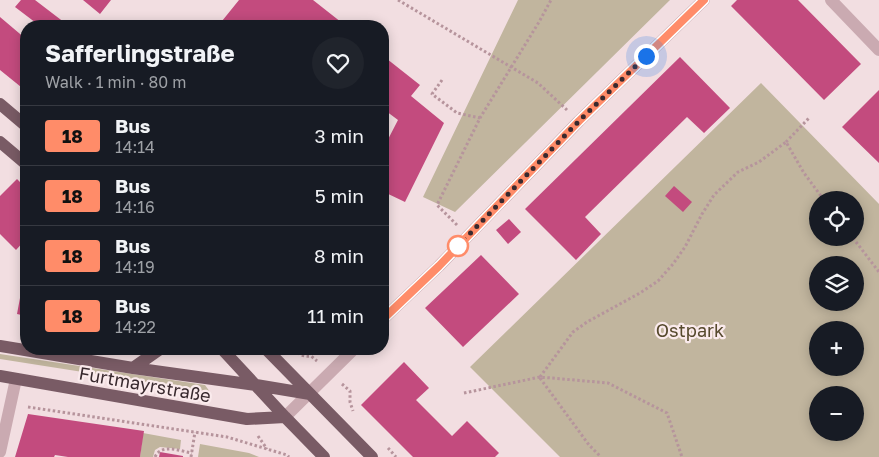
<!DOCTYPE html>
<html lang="en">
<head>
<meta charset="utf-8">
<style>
	:root { --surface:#171b24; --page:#20242c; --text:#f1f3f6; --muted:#9ea1a6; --line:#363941 }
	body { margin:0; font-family:"Golos Text",sans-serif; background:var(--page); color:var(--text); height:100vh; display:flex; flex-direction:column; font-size:19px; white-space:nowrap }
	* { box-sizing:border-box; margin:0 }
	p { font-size:16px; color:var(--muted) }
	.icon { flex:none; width:28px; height:28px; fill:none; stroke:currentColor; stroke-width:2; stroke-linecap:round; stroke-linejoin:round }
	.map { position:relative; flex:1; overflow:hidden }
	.drawer { position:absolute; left:20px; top:20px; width:369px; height:335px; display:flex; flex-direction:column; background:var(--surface); border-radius:20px; box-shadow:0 2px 12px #0003 }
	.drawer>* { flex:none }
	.badge { padding:0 10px; border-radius:4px; font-size:18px; line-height:32px }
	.controls { position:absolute; left:809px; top:191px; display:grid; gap:10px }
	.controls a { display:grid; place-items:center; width:55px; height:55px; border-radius:50%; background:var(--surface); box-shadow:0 2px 12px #0003; font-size:25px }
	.you { position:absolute; width:25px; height:25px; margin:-12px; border:4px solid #fff; border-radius:50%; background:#1a73e8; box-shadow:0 0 0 8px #1a73e833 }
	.map>.badge { position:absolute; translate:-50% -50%; box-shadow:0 0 0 2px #fff }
	.round { display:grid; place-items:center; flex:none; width:52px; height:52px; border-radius:26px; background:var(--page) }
	.overview { display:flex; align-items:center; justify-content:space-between; height:85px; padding:0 25px }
	h1 { font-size:24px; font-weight:700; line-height:38px }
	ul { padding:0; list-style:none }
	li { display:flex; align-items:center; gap:15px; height:60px; padding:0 25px; border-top:1px solid var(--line) }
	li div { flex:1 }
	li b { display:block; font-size:19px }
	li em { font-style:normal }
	li .badge { min-width:55px; font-weight:700; text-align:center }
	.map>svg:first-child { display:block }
	.green { fill:#c1b59e; fill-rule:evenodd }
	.building { fill:#c34b7e }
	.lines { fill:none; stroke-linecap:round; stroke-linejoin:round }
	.path { stroke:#b6949c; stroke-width:3; stroke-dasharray:2.5 2.5; stroke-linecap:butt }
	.minor { stroke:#caaab1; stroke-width:12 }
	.major { stroke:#795b65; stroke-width:12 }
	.line-casing { stroke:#fff; stroke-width:11 }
	.line { stroke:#ff8c69; stroke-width:8 }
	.walk { stroke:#38292e; stroke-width:5; stroke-dasharray:0 9 }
	.stop-dot { fill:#fff; stroke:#ff8c69; stroke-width:2.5 }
	.labels { text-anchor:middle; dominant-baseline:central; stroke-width:4.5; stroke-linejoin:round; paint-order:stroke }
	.park-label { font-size:18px; fill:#56492d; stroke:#faeaec }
	.street-label { font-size:18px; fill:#38292e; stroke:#faeaec }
</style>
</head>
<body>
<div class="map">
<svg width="879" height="457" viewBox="0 0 879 457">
	<rect width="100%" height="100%" fill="#f2dee1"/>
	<path class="green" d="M518 0H670L455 212 423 197Z
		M761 83 879 204V457H560L470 367ZM818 200H855V238H818ZM818 265H855V302H818ZM818 330H855V368H818ZM818 395H855V432H818Z
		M0 354 205 385 210 392 0 359Z
		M143 433 181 440 180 449 160 447 155 450 153 457H140Z
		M200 444 249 453 259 457H198Z"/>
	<path class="building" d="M21 0H35L69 26H40L15 7Z
		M83 0H111L100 14Z
		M239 0H313L346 26H279L272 20 267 26H218Z
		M737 0H798L861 64 824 100 731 6Z
		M0 17 26 39V91L0 70Z
		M382 55 420 85 411 96 444 123 405 202 382 191V151L398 120 382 108Z
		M680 57 730 108 704 133 687 117 585 217 601 234 576 260 525 209Z
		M879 90V163L842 127Z
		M17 179 26 188V239L16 250 0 234V196Z
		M674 186 692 202 683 212 665 196Z
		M509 219 521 232 508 244 496 230Z
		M481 255 519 294 463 347 425 308Z
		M20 298 26 299V316L17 314Z
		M404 362 429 388 416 400 452 436 467 421 499 453 495 457H413L361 405Z
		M28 414 144 431 140 457H68L55 455 54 457H15Z
		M160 452 183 456V457H159Z"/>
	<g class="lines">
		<path class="path" d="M398 0 538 83 567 110
			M442 80 432 94 457 113 480 118
			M786 142 809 118
			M457 225 437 205 480 118 539 22 551 0
			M853 238 879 272
			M294 349C299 354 302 357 311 356L317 361
			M540 377 573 332 587 322 640 293 658 281 673 264 685 247 702 214 714 195 738 172 759 162 786 142 804 173 824 200
			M540 378 589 445 601 457
			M342 384 350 391V402L353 411
			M464 393 540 377 608 383 667 413 682 457
			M28 407 227 437 287 455 289 457
			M258 436 267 449
			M388 448 396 457
			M155 457C162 443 179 451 192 453
			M191 457 195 432"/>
		<path class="minor" d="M831 0 879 50
			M382 320 439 266 579 121 704 0
			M285 417 354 349
			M0 452 16 379"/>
		<path class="major" d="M0 104 26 126
			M0 142 26 164
			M0 346 133 368 256 385 310 394
			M222 349 285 417 324 457
			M266 349 372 457
			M133 368 160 349
			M0 376 247 419 285 417"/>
	</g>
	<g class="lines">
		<g class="line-casing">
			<path id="line" d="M382 320 439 266 579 121 704 0"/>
		</g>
		<use href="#line" class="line"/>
		<path class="walk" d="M458 246 579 121 646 56"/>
	</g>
	<circle class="stop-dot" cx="458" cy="246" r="10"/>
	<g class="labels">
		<g class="park-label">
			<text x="690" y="330">Ostpark</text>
		</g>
		<g class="street-label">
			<text transform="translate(145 384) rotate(10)">Furtmayrstraße</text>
		</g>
	</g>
</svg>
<div class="controls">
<a><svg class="icon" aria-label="locate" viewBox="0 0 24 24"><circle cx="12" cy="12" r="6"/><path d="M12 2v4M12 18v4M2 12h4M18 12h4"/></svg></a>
<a><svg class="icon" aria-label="layers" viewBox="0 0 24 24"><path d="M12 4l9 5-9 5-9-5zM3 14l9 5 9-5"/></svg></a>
<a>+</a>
<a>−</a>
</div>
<div class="you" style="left:646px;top:56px"></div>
<section class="drawer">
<div class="overview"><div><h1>Safferlingstraße</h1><p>Walk · 1 min · 80 m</p></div><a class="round"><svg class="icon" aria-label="heart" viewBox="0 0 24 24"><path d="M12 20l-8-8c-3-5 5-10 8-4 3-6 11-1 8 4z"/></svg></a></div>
<ul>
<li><span class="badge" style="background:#ff8c69;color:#111">18</span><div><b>Bus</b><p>14:14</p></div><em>3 min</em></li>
<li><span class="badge" style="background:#ff8c69;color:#111">18</span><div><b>Bus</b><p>14:16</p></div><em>5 min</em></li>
<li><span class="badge" style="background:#ff8c69;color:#111">18</span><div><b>Bus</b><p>14:19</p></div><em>8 min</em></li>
<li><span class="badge" style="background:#ff8c69;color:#111">18</span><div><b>Bus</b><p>14:22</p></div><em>11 min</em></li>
</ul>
</section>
</div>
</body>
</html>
